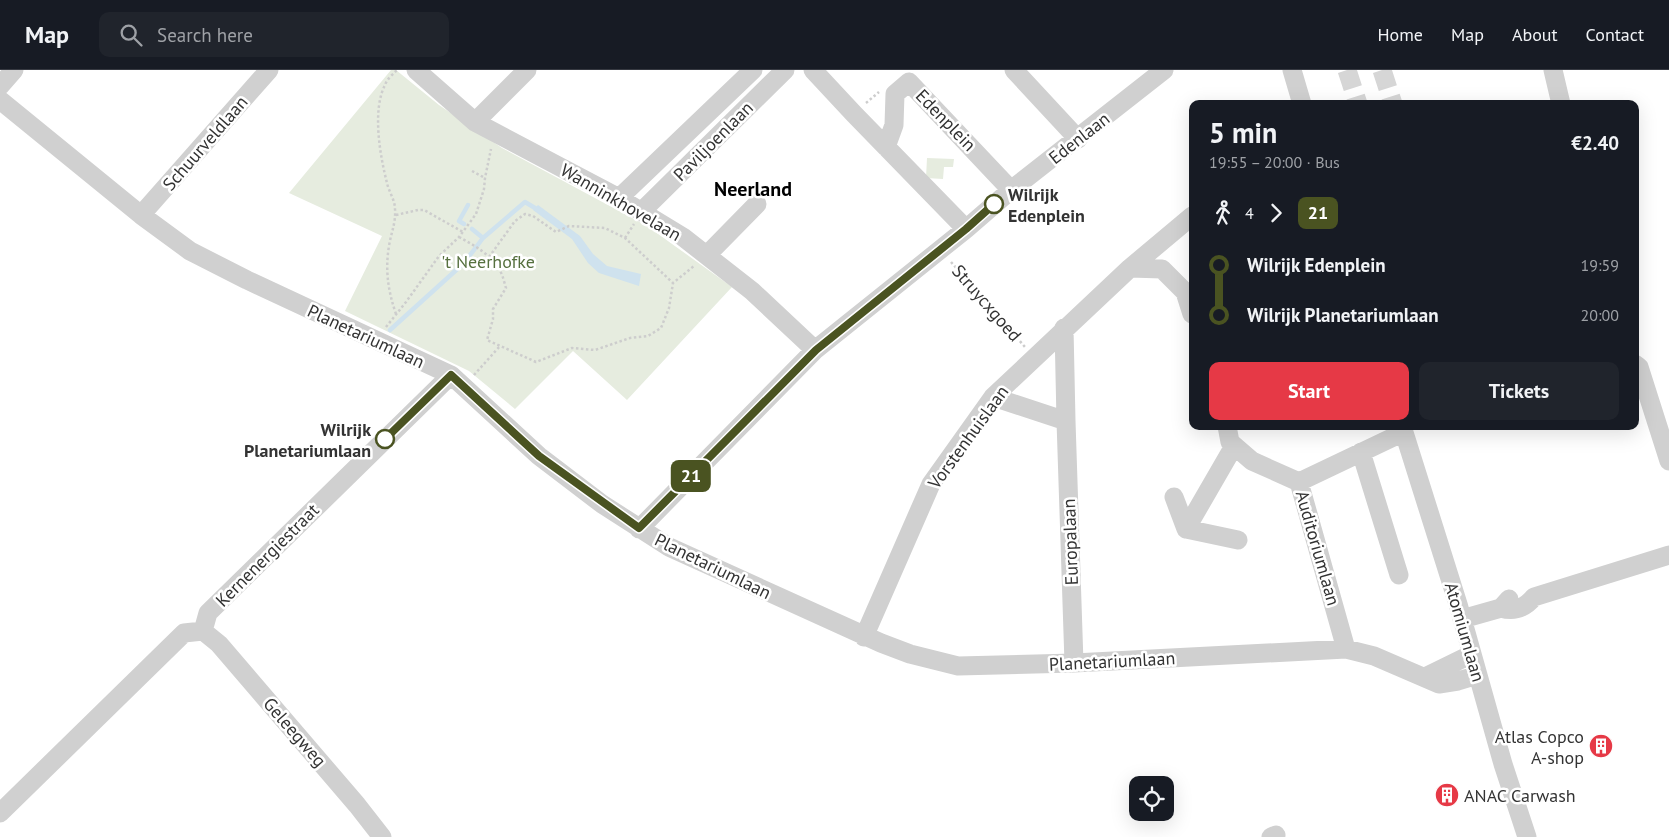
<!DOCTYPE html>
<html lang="en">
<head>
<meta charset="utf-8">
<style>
	:root { --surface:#171b24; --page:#20242c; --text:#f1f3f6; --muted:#9ea1a6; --line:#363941; --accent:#e63946 }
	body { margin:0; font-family:"PT Sans",sans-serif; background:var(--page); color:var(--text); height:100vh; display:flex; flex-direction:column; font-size:19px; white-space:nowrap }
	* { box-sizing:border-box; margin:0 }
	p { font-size:16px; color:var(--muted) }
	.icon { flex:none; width:28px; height:28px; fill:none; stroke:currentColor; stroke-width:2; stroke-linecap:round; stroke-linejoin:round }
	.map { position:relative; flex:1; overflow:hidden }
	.side { position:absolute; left:1189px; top:30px; width:450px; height:330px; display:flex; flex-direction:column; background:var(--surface); border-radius:10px; box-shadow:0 5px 20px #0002 }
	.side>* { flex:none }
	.badge { padding:0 10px; border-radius:8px; font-size:18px; line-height:32px }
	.fabs { position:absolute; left:1129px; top:706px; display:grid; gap:10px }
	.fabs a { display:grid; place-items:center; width:45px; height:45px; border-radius:10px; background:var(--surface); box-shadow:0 5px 20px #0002; font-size:25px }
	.map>.badge { position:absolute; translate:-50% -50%; box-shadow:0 0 0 2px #fff }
	.legs { display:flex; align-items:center; gap:8px; height:55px; padding:0 20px; font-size:16px }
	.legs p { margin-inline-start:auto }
	.headline { display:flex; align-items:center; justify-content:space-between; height:85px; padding:0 20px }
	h1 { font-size:28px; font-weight:700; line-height:38px }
	.button { display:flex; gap:10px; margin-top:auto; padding:10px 20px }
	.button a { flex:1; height:58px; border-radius:10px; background:var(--accent); color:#fff; font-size:20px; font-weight:700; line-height:58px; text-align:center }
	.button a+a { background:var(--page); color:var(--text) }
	ul { padding:0 20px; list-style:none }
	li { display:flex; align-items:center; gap:18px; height:50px; font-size:19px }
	li i { display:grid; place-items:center; width:8px; height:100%; margin:0 6px; background:currentColor }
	li i::after { content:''; width:12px; height:12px; margin:-6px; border:4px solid; border-radius:50%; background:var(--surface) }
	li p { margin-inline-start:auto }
	li:first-child i { background:linear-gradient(#0000 50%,currentColor 0) }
	li:last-child i { background:linear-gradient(currentColor 50%,#0000 0) }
	header { display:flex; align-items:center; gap:30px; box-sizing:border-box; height:70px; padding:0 25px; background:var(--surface); border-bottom:1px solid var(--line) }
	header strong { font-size:24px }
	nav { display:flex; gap:28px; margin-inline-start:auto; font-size:18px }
	.search { width:350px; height:45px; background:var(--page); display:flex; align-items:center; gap:12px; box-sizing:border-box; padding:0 18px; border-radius:10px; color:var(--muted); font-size:19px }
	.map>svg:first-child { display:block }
	.green { fill:#e6ecdf }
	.water { fill:#cfe2ee }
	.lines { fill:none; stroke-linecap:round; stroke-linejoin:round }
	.stream { stroke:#cfe2ee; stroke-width:4.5 }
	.minor-tunnel { stroke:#d6d6d6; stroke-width:19; stroke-dasharray:19 9; stroke-linecap:butt }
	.path { stroke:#cdcdcd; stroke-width:2.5; stroke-dasharray:2.5 2.5; stroke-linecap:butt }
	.minor { stroke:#d0d0d0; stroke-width:19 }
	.line-1-casing { stroke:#fff; stroke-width:11 }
	.line-1 { stroke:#4a5321; stroke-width:8 }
	.stop-1-dot { fill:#fff; stroke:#4a5321; stroke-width:2.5 }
	.labels { text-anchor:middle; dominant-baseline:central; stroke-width:5; stroke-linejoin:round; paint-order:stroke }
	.street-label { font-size:18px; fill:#333; stroke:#fff }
	.stop-label { font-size:18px; font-weight:bold; fill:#333; stroke:#fff; text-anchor:start }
	.park-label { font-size:18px; fill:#56703f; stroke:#fff }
	.poi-label { font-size:18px; fill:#333; stroke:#fff; text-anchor:end }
	.quarter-label { font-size:20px; font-weight:bold; fill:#000; stroke:#fff }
</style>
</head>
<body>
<header>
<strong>Map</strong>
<div class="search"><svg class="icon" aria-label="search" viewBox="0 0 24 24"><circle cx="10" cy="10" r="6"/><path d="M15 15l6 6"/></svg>Search here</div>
<nav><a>Home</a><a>Map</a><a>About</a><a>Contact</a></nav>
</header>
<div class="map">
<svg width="1669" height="767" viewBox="0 0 1669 767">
	<rect width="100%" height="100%" fill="#fff"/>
	<path class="green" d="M391 0H396L439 35 502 78 647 156 732 217 627 330 573 281 515 339 469 301 345 241 382 166 289 123Z
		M927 88 954 89 953 97H944L943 109 926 108Z"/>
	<path class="water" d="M538 135 580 166 593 184 607 196 641 204 639 216 599 203 588 193 572 169 533 140Z"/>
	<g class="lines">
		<path class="stream" d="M464 154 459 151 468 135
			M472 159 483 168
			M390 260 464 193 483 168 525 132 540 141"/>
		<path class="minor-tunnel" d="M1347 0 1358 34
			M1382 0 1393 34"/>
		<path class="path" d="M866 33 879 22
			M472 101 485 108
			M396 145 418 140H424L463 162
			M459 167C474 175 491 185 499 199 503 205 504 212 506 218L493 239V249L487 270 536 292 572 278 595 280 630 268 648 266 661 258 669 238 673 213 694 196
			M625 168 634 154
			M489 187 515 151 525 144 533 146 556 162 569 156 605 158 625 168 673 213
			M951 192 1025 277
			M396 244C388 221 385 200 389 176 391 163 396 153 395 139 395 130 389 122 387 113 380 86 372 40 385 15 387 9 393 4 397 0
			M386 257 406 232 439 186 459 167 476 144 484 119 485 108 491 79
			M474 305 500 276"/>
		<path class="minor" d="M416 0 475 52 619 128 683 167 752 221 815 280
			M813 0 854 44 966 159
			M1014 0 1078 69
			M1292 0 1302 34
			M1553 0 1561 34
			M0 16 14 0
			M0 30 141 145 190 181 247 210 451 305 539 386 602 434 669 477 881 573 910 584 958 596 1074 593 1346 579 1374 586 1439 614 1458 611 1478 605
			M475 52 527 0
			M886 77 894 55 895 24 909 12 1011 120
			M619 128 753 0
			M641 142 785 0
			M141 145 269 0
			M707 185 757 134
			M1130 198 1162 199 1185 222 1192 244
			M1064 258 1066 351 1074 593
			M1635 294 1639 297 1669 391
			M993 327 1066 351
			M1227 356 1230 372 1252 391 1299 412 1346 579
			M1402 356 1458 534 1503 694 1527 767
			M1234 376 1186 459 1238 470
			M1361 382 1399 505
			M1299 412 1404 362
			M1174 427 1186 459
			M639 459 815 280 966 159 1011 120 1164 0
			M1501 538C1515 542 1525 538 1534 527L1669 485
			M1462 549 1501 538 1509 529
			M203 561 208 543 451 305
			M203 561 219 574 357 735 382 767
			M864 567 931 414 993 327 1130 198 1192 146
			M1425 607 1472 584
			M0 743 184 563 203 561
			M1271 767 1276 765"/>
	</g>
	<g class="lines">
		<g class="line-1-casing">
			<path id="line-1" d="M385 369 451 305 539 386 639 458 816 280 966 159 994 134"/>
		</g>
		<use href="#line-1" class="line-1"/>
	</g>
	<defs>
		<g id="building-disc" transform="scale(1.25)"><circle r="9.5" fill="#e63946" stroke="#fff"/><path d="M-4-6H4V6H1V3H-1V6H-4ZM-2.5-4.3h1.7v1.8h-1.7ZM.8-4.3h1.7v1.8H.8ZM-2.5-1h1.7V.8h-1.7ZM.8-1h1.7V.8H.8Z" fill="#fff"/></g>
	</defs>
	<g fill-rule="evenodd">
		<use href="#building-disc" x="1601" y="676"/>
		<use href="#building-disc" x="1447" y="725"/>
	</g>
	<g class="stop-1-dot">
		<circle cx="994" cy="134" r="9"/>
		<circle cx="385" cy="369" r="9"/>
	</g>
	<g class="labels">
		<g class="street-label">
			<text transform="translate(946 50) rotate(46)">Edenplein</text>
			<text transform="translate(1079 68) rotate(-38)">Edenlaan</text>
			<text transform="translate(713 71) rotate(-45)">Paviljoenlaan</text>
			<text transform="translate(205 73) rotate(-49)">Schuurveldlaan</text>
			<text transform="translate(621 132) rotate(30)">Wanninkhovelaan</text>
			<text transform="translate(987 233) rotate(49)">Struycxgoed</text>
			<text transform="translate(366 266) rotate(25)">Planetariumlaan</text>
			<text transform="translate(968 367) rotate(-54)">Vorstenhuislaan</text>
			<text transform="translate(1070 472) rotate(-92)">Europalaan</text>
			<text transform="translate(1318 478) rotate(74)">Auditoriumlaan</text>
			<text transform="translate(267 485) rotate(-45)">Kernenergiestraat</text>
			<text transform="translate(713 496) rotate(26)">Planetariumlaan</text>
			<text transform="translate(1465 562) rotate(74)">Atomiumlaan</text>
			<text transform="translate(1112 591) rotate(-3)">Planetariumlaan</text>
			<text transform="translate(295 662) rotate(49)">Geleegweg</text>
		</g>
		<g class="stop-label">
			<text x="1008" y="124">Wilrijk<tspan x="1008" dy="21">Edenplein</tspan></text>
			<text x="371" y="359" text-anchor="end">Wilrijk<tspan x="371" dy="21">Planetariumlaan</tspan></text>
		</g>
		<g class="park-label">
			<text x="488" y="191">'t Neerhofke</text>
		</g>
		<g class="poi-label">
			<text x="1584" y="666">Atlas Copco<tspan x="1584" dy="21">A-shop</tspan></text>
			<text x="1464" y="725" text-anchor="start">ANAC Carwash</text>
		</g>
		<g class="quarter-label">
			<text x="753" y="119">Neerland</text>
		</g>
	</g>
</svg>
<div class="fabs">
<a><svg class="icon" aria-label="locate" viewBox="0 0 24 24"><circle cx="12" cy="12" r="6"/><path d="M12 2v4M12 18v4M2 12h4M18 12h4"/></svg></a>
</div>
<b class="badge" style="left:691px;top:406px;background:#4a5321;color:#fff">21</b>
<section class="side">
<div class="headline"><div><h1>5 min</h1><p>19:55 – 20:00 · Bus</p></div><b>€2.40</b></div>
<div class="legs"><svg class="icon" aria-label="walk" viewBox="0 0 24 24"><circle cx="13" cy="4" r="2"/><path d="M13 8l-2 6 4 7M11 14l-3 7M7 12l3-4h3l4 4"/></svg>4<svg class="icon" aria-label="forward" viewBox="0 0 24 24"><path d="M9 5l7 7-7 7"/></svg><b class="badge" style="background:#4a5321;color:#fff">21</b></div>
<ul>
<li><i style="color:#4a5321"></i><b>Wilrijk Edenplein</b><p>19:59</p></li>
<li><i style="color:#4a5321"></i><b>Wilrijk Planetariumlaan</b><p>20:00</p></li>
</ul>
<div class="button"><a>Start</a><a>Tickets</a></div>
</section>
</div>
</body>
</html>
